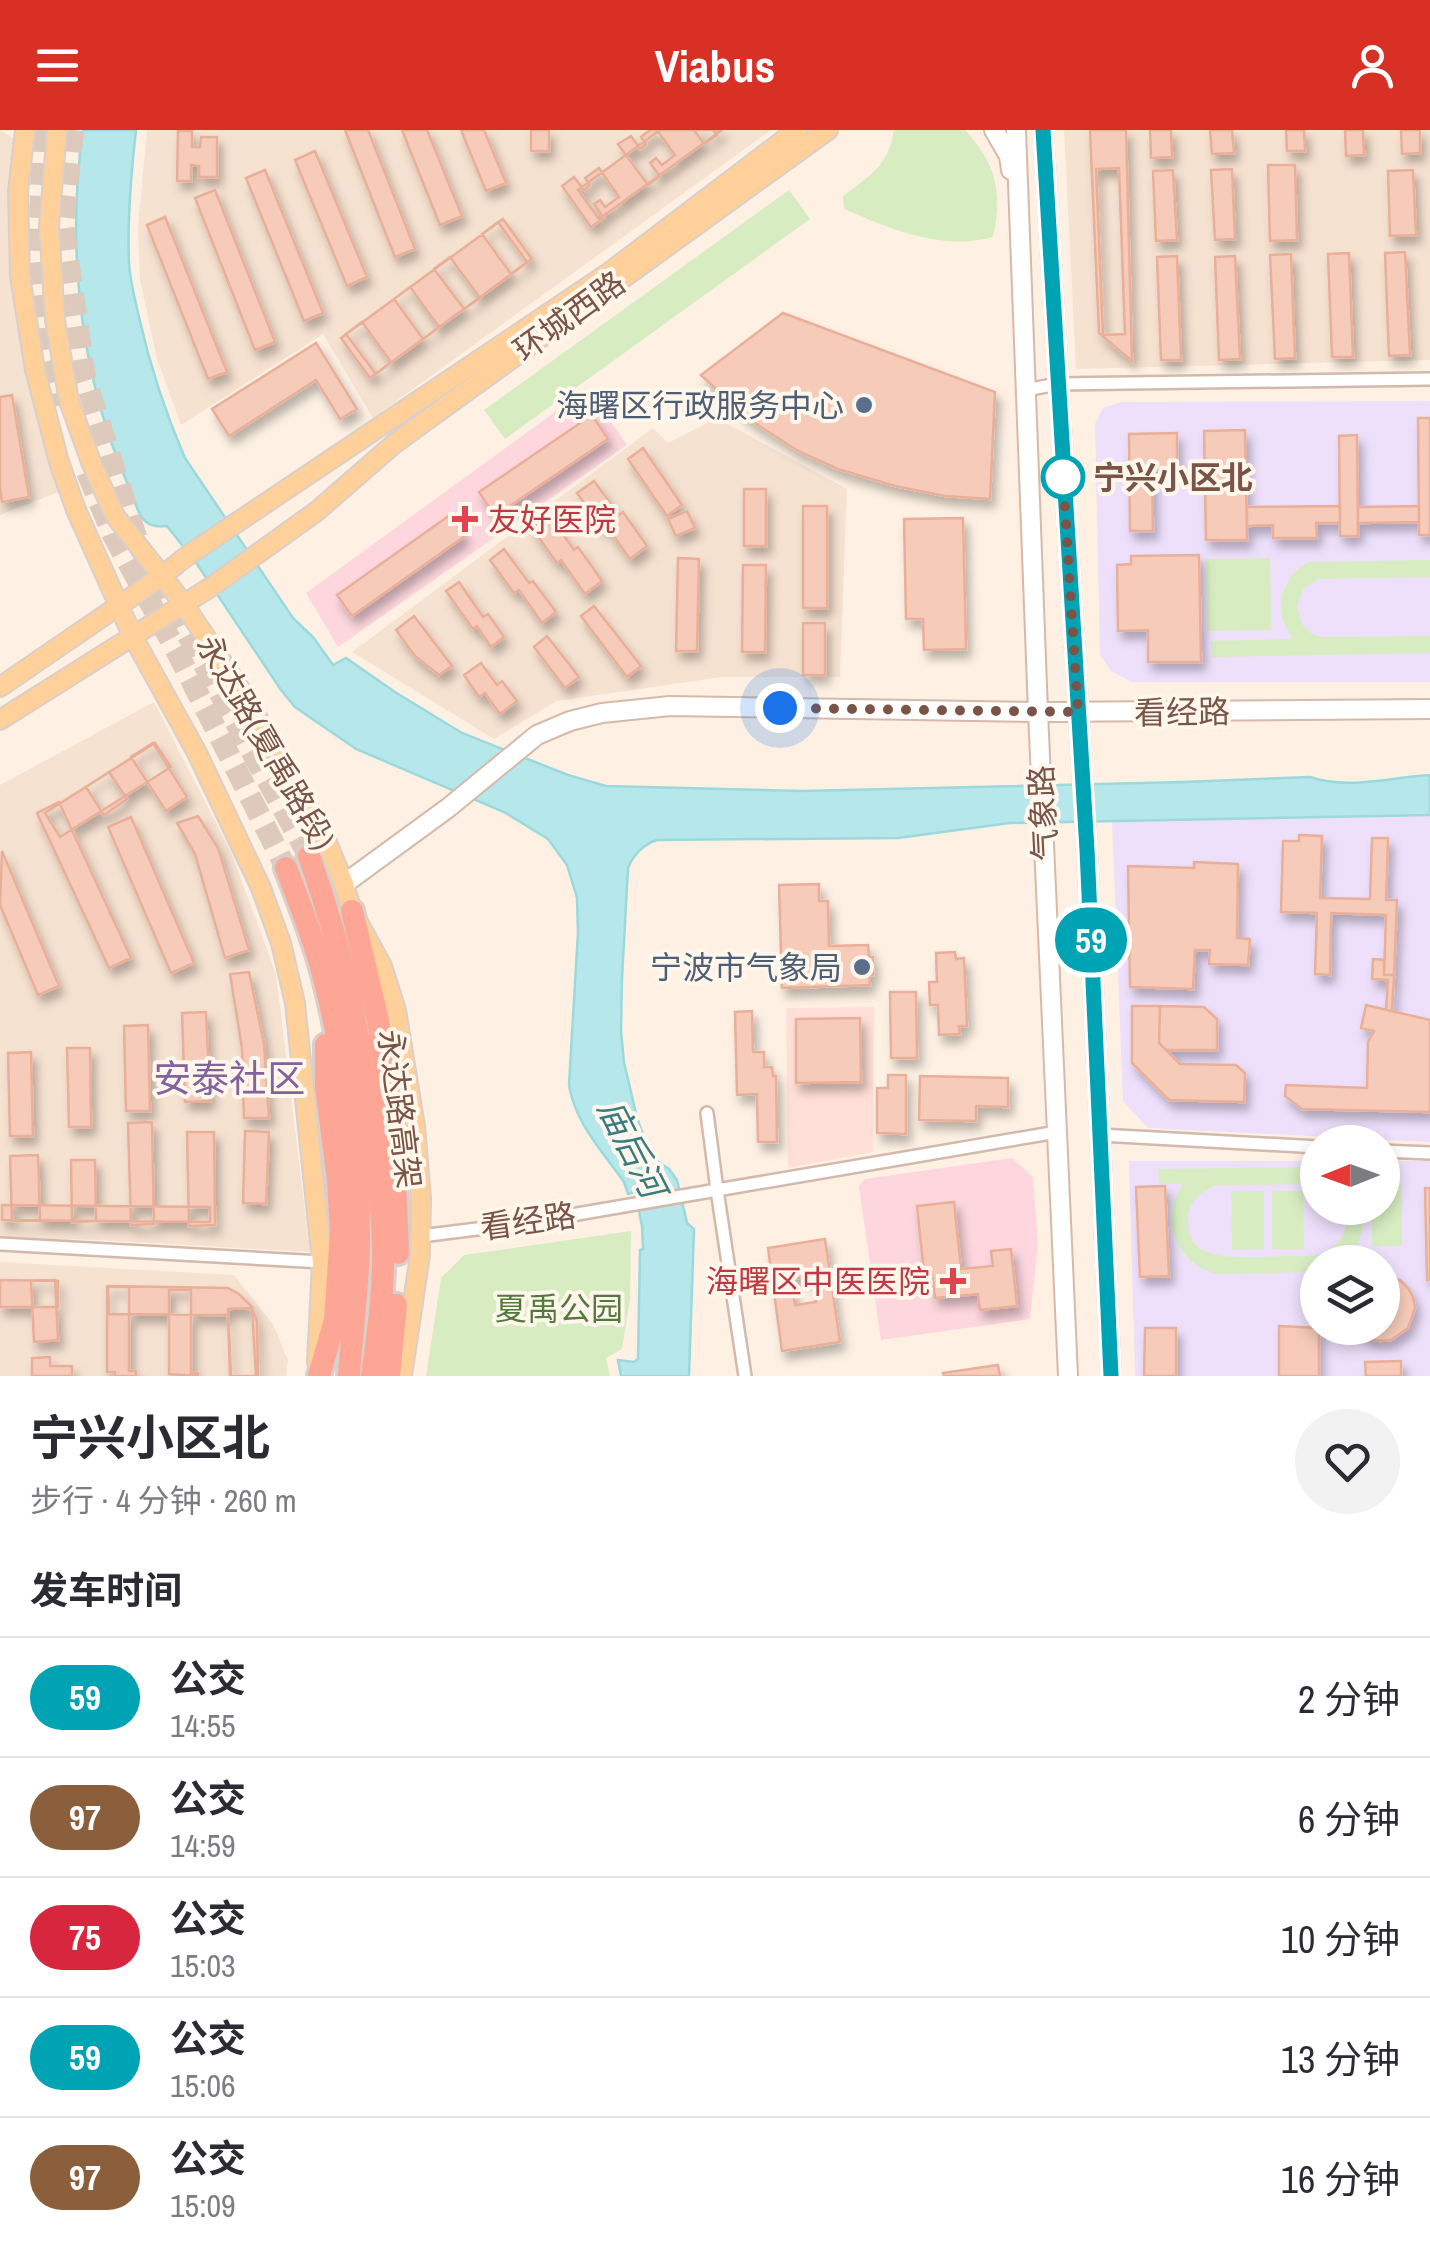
<!DOCTYPE html>
<html lang="zh">
<head>
<meta charset="utf-8">
<style>
	:root { --surface:#fff; --page:#f2f2f3; --text:#2b2b33; --muted:#7c7c81; --line:#e1e1e2; --accent:#d93025 }
	body { margin:0; font-family:"Archivo Narrow","Noto Sans SC",sans-serif; background:var(--page); color:var(--text); height:100vh; display:flex; flex-direction:column; font-size:38px; white-space:nowrap }
	* { box-sizing:border-box; margin:0 }
	p { font-size:32px; color:var(--muted) }
	.icon { flex:none; width:55px; height:55px; fill:none; stroke:currentColor; stroke-width:2; stroke-linecap:round; stroke-linejoin:round }
	.map { position:relative; height:1246px; overflow:hidden }
	.drawer { display:flex; flex-direction:column; background:var(--surface); flex:1 }
	.drawer>* { flex:none }
	.badge { padding:0 20px; border-radius:32px; font-size:35px; line-height:65px }
	.needle { width:65px; rotate:269deg }
	.controls { position:absolute; left:1300px; top:995px; display:grid; gap:20px }
	.controls a { display:grid; place-items:center; width:100px; height:100px; border-radius:50%; background:var(--surface); box-shadow:0 5px 15px #0003; font-size:50px }
	.you { position:absolute; width:50px; height:50px; margin:-25px; border:8px solid #fff; border-radius:50%; background:#1a73e8; box-shadow:0 0 0 15px #1a73e833 }
	.map>.badge { position:absolute; translate:-50% -50%; box-shadow:0 0 0 5px #fff }
	h2 { padding:0 30px; font-size:38px; line-height:90px }
	.round { display:grid; place-items:center; flex:none; width:105px; height:105px; border-radius:52px; background:var(--page) }
	.head { display:flex; align-items:center; justify-content:space-between; height:170px; padding:0 30px }
	h1 { font-size:48px; font-weight:700; line-height:75px }
	ul { padding:0; list-style:none }
	li { display:flex; align-items:center; gap:30px; height:120px; padding:0 30px; border-top:2px solid var(--line) }
	li div { flex:1 }
	li b { display:block; font-size:38px }
	li em { font-style:normal }
	li .badge { min-width:110px; font-weight:700; text-align:center }
	header { display:flex; justify-content:space-between; align-items:center; height:130px; padding:0 30px; background:var(--accent); color:#fff; font-size:45px; font-weight:700 }
	.map>svg:first-child { display:block }
	.residential { fill:#f6e2d1 }
	.commercial { fill:#ffdfd7 }
	.education { fill:#eee0fb; fill-rule:evenodd }
	.medical { fill:#fdd6de }
	.green { fill:#d7edc1 }
	.water { fill:#b6e7ea; stroke:#9cd9dc; stroke-width:2.5 }
	.building { fill:#f6cbb9; stroke:#eaaf98; stroke-width:2.5; fill-rule:evenodd; filter:url(#shadow) }
	.lines { fill:none; stroke-linecap:round; stroke-linejoin:round }
	.highway-tunnel { stroke:#ddcabd; stroke-width:22; stroke-dasharray:22 11; stroke-linecap:butt }
	.street-casing { stroke:#d3b9ab; stroke-width:16 }
	.secondary-casing { stroke:#d6b9a9; stroke-width:22 }
	.primary-casing { stroke:#d9cfcb; stroke-width:22 }
	.highway-casing { stroke:#d9cfcb; stroke-width:28 }
	.street { stroke:#fff; stroke-width:11 }
	.secondary { stroke:#fff; stroke-width:18 }
	.primary { stroke:#ffd09a; stroke-width:18 }
	.highway { stroke:#fea695; stroke-width:22 }
	.line-casing { stroke:#fff; stroke-width:22 }
	.line { stroke:#00a3b4; stroke-width:15 }
	.walk { stroke:#795447; stroke-width:10; stroke-dasharray:0 18 }
	.service-dot { fill:#5c6f8a; stroke:#fff6ec; stroke-width:4 }
	.stop-dot { fill:#fff; stroke:#00a3b4; stroke-width:5 }
	.health-dot { fill:#e0444e; stroke:#fff6ec; stroke-width:4 }
	.labels { text-anchor:middle; dominant-baseline:central; stroke-width:8; stroke-linejoin:round; paint-order:stroke }
	.street-label { font-size:32px; fill:#795447; stroke:#fff6ec }
	.service-label { font-size:32px; fill:#4e5e75; stroke:#fff6ec; text-anchor:end }
	.stop-label { font-size:32px; font-weight:bold; fill:#795447; stroke:#fff6ec; text-anchor:start }
	.health-label { font-size:32px; fill:#be3a42; stroke:#fff6ec; text-anchor:start }
	.park-label { font-size:32px; fill:#537a3c; stroke:#fff6ec }
	.water-label { font-size:35px; font-style:italic; fill:#397b80; stroke:#fff6ec }
	.quarter-label { font-size:38px; fill:#83629d; stroke:#fff6ec }
</style>
</head>
<body>
<header><svg class="icon" aria-label="menu" viewBox="0 0 24 24"><path d="M4 6h16M4 12h16M4 18h16"/></svg>Viabus<svg class="icon" aria-label="person" viewBox="0 0 24 24"><circle cx="12" cy="8" r="4"/><path d="M4 21q1-7 8-7t8 7"/></svg></header>
<div class="map">
<svg width="1430" height="1246" viewBox="0 0 1430 1246">
	<defs>
		<filter id="shadow"><feDropShadow dx="4.5" dy="8" stdDeviation="5" flood-color="#0004"/></filter>
	</defs>
	<rect width="100%" height="100%" fill="#fef1e4"/>
	<path class="residential" d="M0 0 14 9 9 67 13 149 26 244 61 361 0 385Z
		M147 0H771L373 288 323 204 181 295 157 229 140 150 138 97Z
		M1064 0H1430V230L1076 239Z
		M717 288 847 359 840 547H722L557 571 494 609 352 522 653 298 668 313Z
		M154 572 231 722 276 844 310 1122 98 1110 0 1108V655Z
		M0 1132 234 1145 273 1194 288 1230 286 1246H0Z"/>
	<path class="commercial" d="M874 877 873 1022 788 1038 786 878Z"/>
	<path class="education" d="M1430 271V552H1132L1111 541 1100 525 1095 294 1103 278 1121 272Z
		M1430 684V1012L1148 998 1123 971 1112 690Z
		M1129 1031H1317L1318 1078H1382L1383 1031H1430V1246H1135ZM1318 1132H1382V1198H1318Z"/>
	<path class="medical" d="M588 258 627 315 338 517 306 463Z
		M1012 1028 1033 1047 1038 1113 1030 1189 881 1210 859 1056 865 1049Z"/>
	<path class="green" d="M894 0H965C996 33 1003 63 993 107 942 121 890 99 844 79L843 66C870 45 888 37 894 0Z
		M789 60 810 89 505 309 484 280Z
		M1270 428 1271 500 1207 501 1206 429Z
		M1430 430V447L1318 449 1304 458 1297 475 1302 494 1312 504 1322 507 1430 506V523L1212 527 1211 511 1292 509 1282 488 1281 467 1291 446 1300 437 1308 432Z
		M1317 1037V1054L1216 1055C1201 1061 1189 1071 1188 1088 1185 1131 1229 1127 1258 1127 1277 1126 1295 1126 1313 1126 1338 1120 1350 1103 1345 1078H1362C1366 1098 1358 1129 1335 1132 1329 1133 1323 1132 1318 1132L1317 1142 1218 1144C1177 1135 1158 1089 1183 1054H1159L1158 1039Z
		M1402 1055V1116H1372V1078H1382L1383 1056Z
		M1231 1061H1264V1119L1232 1120Z
		M1272 1061H1303L1304 1119H1272Z
		M631 1101 630 1169 622 1219 606 1228 610 1246H426L441 1148 464 1125Z"/>
	<path class="water" d="M83 0H136C131 44 127 89 129 133 130 151 135 169 139 187 150 236 165 282 185 328L293 488 313 507 333 535 346 528 395 562 462 603 568 645 606 656 802 661 1183 652 1310 647C1348 660 1391 647 1430 645V685L1010 693 898 708 657 710C644 714 633 725 628 738L622 848 621 901 624 932 637 988 647 1015 653 1028 669 1039 677 1050 687 1093 694 1099 689 1246H621L618 1230 634 1232 638 1229 640 1120 643 1119 642 1096 635 1062 628 1064 624 1052C603 1022 575 993 569 955L578 802 577 768 567 735 548 709 504 682 356 619 295 577 281 560 197 434 167 396C139 400 138 378 129 357 80 247 66 118 83 0Z"/>
	<path class="building" d="M345 0H368L415 119 395 127Z
		M402 0H427L462 86 440 95Z
		M461 0H484L506 53 486 61Z
		M531 0H549V21H531Z
		M650 0H657L675 25 662 35 656 28 650 33 660 46 648 55 618 14 631 6 640 19 646 14 641 7Z
		M660 0H722L599 89 578 60Z
		M694 0H713L717 5 704 14Z
		M1090 0H1126L1132 231 1099 203Z
		M1150 0H1171L1172 27 1151 28Z
		M1210 0H1232L1234 23 1212 24Z
		M1286 0H1304L1305 21H1287Z
		M1345 0H1363L1364 25 1346 26Z
		M1401 0H1420V23L1402 24Z
		M178 1H192V17H200L201 7H217V47H199V36L191 35V51H177Z
		M315 21 367 147 347 156 295 30Z
		M1268 35H1295L1297 110 1270 111Z
		M599 38 619 67 605 77 600 70 594 74 604 88 591 97 562 56 574 47 584 60 590 55 585 48Z
		M1119 38 1125 204 1103 205 1096 39Z
		M1232 39 1235 109 1215 110 1211 40Z
		M265 40 323 183 304 191 246 48Z
		M1173 40 1177 110 1156 111 1153 41Z
		M1413 40 1416 105 1390 106 1388 41Z
		M215 60 275 212 255 220 195 68Z
		M165 87 227 242 208 249 147 95Z
		M503 89 532 129 370 248 341 208Z
		M498 92 527 132 511 144 482 104Z
		M1405 122 1410 225 1389 226 1385 123Z
		M1349 123 1353 227H1332L1328 124Z
		M1291 124 1295 228 1275 229 1270 125Z
		M1177 126 1181 230H1161L1157 127Z
		M1235 126 1240 229 1219 230 1215 127Z
		M450 127 480 168 464 179 434 139Z
		M410 157 439 197 423 209 394 169Z
		M783 183 995 262 990 369 945 366 895 356 838 339 798 321 747 288 701 245Z
		M362 192 391 232 376 244 346 204Z
		M316 213 357 279 340 289 316 250 229 306 212 279Z
		M12 265 29 367 2 372 0 358V267Z
		M592 285 608 309 495 386 479 362Z
		M1418 288H1430V405H1419Z
		M1245 300 1247 410H1206L1204 301Z
		M1177 303V340H1152L1153 401H1130L1129 304Z
		M1357 305 1358 406H1340L1339 306Z
		M643 318 682 375 667 386 628 329Z
		M594 351 619 385 623 382 647 416 630 429 606 395 602 398 577 363Z
		M744 359H766V416H744Z
		M803 376H827V478H803Z
		M1340 376V393H1316L1317 408H1273V395L1247 396V377Z
		M1419 376V392L1358 393V377Z
		M687 381 695 398 676 406 668 389Z
		M450 385 465 406 352 486 337 465Z
		M550 386 574 420 578 417 602 451 585 464 561 430 557 433 532 398Z
		M963 388 966 519 924 520 923 489H906L904 389Z
		M504 419 529 453 533 451 556 482 542 493 519 460 514 463 490 430Z
		M1199 425 1201 532H1148V500L1118 501 1117 435 1131 434V426Z
		M678 428 699 429 697 521H676Z
		M743 435H766L765 522H742Z
		M459 452 483 487 488 484 504 507 491 517 477 496 473 499 446 461Z
		M594 476 641 536 627 547 581 486Z
		M414 486 452 536 439 545 415 526 396 500Z
		M803 493H825V545H803Z
		M547 506 579 547 565 558 534 517Z
		M481 533 497 555 502 551 517 571 500 584 485 563 479 567 464 545Z
		M153 613 187 667 166 681 131 627Z
		M155 613 171 637 60 707 45 683Z
		M109 642 127 669 104 685 86 657Z
		M59 672 131 828 109 838 37 683Z
		M198 686 218 718 249 820 225 828 195 724 177 693Z
		M131 687 194 833 171 843 108 697Z
		M1299 705 1322 706 1320 768 1370 769 1372 708H1388L1386 770H1397L1394 845H1384L1386 785 1331 783 1330 845 1315 844 1317 783 1281 782 1283 711H1299Z
		M2 721 59 856 38 865 0 775Z
		M1194 732 1238 734 1237 808 1250 809 1248 835 1209 834 1210 820H1195L1193 859 1130 857 1128 736 1194 738Z
		M819 754V771H828L829 816 868 815 869 827H873V845H869L870 855 782 858 779 755Z
		M955 822 956 829 964 828 967 896H959L960 904 939 905 938 875H930L929 852H937L936 823Z
		M1373 829 1384 830V845H1394L1392 881 1386 880 1388 850 1372 849Z
		M249 842 264 914 269 988H244L242 918 230 844Z
		M890 862H916L917 928H891Z
		M1366 875 1430 890V982L1302 979 1285 966 1286 955 1367 958 1368 912 1374 901 1361 898Z
		M1132 876H1160L1159 913 1180 934 1236 935 1245 943 1244 972 1169 970 1132 933Z
		M1160 876 1204 877 1217 889V920H1166L1159 913Z
		M752 881 753 922H764V937H772L773 946H776L777 1012H758L757 964 737 965 735 882Z
		M206 882 210 971 185 972 182 883Z
		M860 888 861 952 796 953V889Z
		M148 895 150 981H126L124 896Z
		M67 918H90L91 997H69Z
		M31 922 33 1006H10L8 923Z
		M888 945H906V1004L877 1003V958H888Z
		M920 946 1008 948V977L976 976V991L919 990Z
		M152 992 154 1094 131 1095 128 993Z
		M245 1001 269 1002 266 1074 243 1073Z
		M187 1002H214L215 1095 189 1096Z
		M38 1025 40 1090 12 1091 10 1026Z
		M71 1030H95L96 1091 72 1092Z
		M1165 1056 1169 1146 1140 1147 1136 1057Z
		M1425 1058H1430V1150H1427Z
		M954 1072 961 1139 993 1136 991 1121 1011 1119 1017 1176 980 1180 978 1164 935 1168 932 1142 924 1143 917 1076Z
		M2 1075 210 1077V1092L2 1090Z
		M825 1109 840 1212 782 1221 768 1118ZM812 1146 816 1172 795 1175 791 1149Z
		M1382 1146 1400 1150 1408 1158 1413 1167 1415 1178 1408 1198 1391 1210 1380 1211 1369 1209 1356 1198H1382Z
		M0 1150 58 1151V1177H0Z
		M55 1150 58 1210 34 1212 31 1151Z
		M108 1156 228 1158 239 1164 252 1177 257 1192 258 1246H230L228 1185 109 1184Z
		M107 1157H129V1241H136V1246H115V1242H107Z
		M169 1160H191V1243H198V1246L169 1244Z
		M252 1178 256 1246H231L228 1179Z
		M1279 1196 1319 1198V1246H1279Z
		M1145 1198H1176V1246H1144Z
		M50 1227V1236H72V1246H32V1228Z
		M1401 1231V1246H1366L1365 1232Z
		M998 1235 1000 1246H944L943 1243Z"/>
	<g class="lines">
		<path class="highway-tunnel" d="M43 0 39 123 49 226 64 274
			M73 0 63 95 85 248 139 416 309 726
			M87 342 113 405 176 520 286 738"/>
		<g class="street-casing">
			<path id="street" d="M1026 260 1057 254 1430 249
				M1100 1005 1318 1017
				M1382 1021 1430 1023
				M421 1106 525 1093 717 1060 707 983
				M0 1114 322 1132
				M745 1246 717 1060 1057 1002"/>
		</g>
		<g class="secondary-casing">
			<path id="secondary" d="M994 0 1009 26 1011 40
				M1016 0 1038 582 1068 1246
				M1043 0 1087 720 1111 1246
				M344 754 448 678 537 605 570 591 602 583 670 576 1038 582 1430 579"/>
		</g>
		<g class="primary-casing">
			<path id="primary" d="M25 0 18 62 20 146 35 240 59 332 76 380 133 507 197 623 261 758 281 813 295 873 322 1132 317 1232
				M57 0 49 96 55 190 69 271 91 332 115 386 183 473 246 568 324 705 344 754 352 781 382 836 396 880 415 996 421 1068 420 1125 402 1246
				M0 557 162 446 187 426 607 144 797 0
				M0 590 214 455 317 381 395 313 828 0"/>
		</g>
		<g class="highway-casing">
			<path id="highway" d="M309 726C345 827 364 918 375 1025 378 1055 383 1086 383 1116 384 1160 378 1203 372 1246
				M286 738C300 774 314 810 324 848 345 932 358 1021 359 1107 359 1153 352 1200 349 1246
				M352 781 378 890 393 995 398 1123
				M319 1246 335 1190 341 1103 338 1050 326 957V915
				M389 1246 396 1175"/>
		</g>
		<use href="#street" class="street"/>
		<use href="#secondary" class="secondary"/>
		<use href="#primary" class="primary"/>
		<use href="#highway" class="highway"/>
	</g>
	<g class="lines">
		<g class="line-casing">
			<path id="line" d="M1043 0 1087 720 1111 1246"/>
		</g>
		<use href="#line" class="line"/>
		<path class="walk" d="M780 578 1078 582 1063 347"/>
	</g>
	<g class="service-dot">
		<circle cx="864" cy="275" r="10"/>
		<circle cx="862" cy="837" r="10"/>
	</g>
	<circle class="stop-dot" cx="1063" cy="347" r="20"/>
	<g class="health-dot">
		<path d="M460 374h10v10h10v10h-10v10h-10v-10h-10v-10h10z"/>
		<path d="M948 1136h10v10h10v10h-10v10h-10v-10h-10v-10h10z"/>
	</g>
	<g class="labels">
		<g class="street-label">
			<text transform="translate(569 186) rotate(-36)">环城西路</text>
			<text transform="translate(1182 582) rotate(-1)">看经路</text>
			<text transform="translate(266 612) rotate(60)">永达路(夏禹路段)</text>
			<text transform="translate(1043 683) rotate(-93)">气象路</text>
			<text transform="translate(400 979) rotate(83)">永达路高架</text>
			<text transform="translate(528 1091) rotate(-8)">看经路</text>
		</g>
		<g class="service-label">
			<text x="844" y="275">海曙区行政服务中心</text>
			<text x="842" y="837">宁波市气象局</text>
		</g>
		<g class="stop-label">
			<text x="1093" y="347">宁兴小区北</text>
		</g>
		<g class="health-label">
			<text x="488" y="389">友好医院</text>
			<text x="930" y="1151" text-anchor="end">海曙区中医医院</text>
		</g>
		<g class="park-label">
			<text x="559" y="1178">夏禹公园</text>
		</g>
		<g class="water-label">
			<text transform="translate(632 1018) rotate(63)">庙后河</text>
		</g>
		<g class="quarter-label">
			<text x="229" y="948">安泰社区</text>
		</g>
	</g>
</svg>
<div class="controls">
<a><svg class="needle" viewBox="-14 -14 28 28"><path d="M0-13l5 13h-10z" fill="#e53935"/><path d="M0 13l5-13h-10z" fill="#7c7c81"/></svg></a>
<a><svg class="icon" aria-label="layers" viewBox="0 0 24 24"><path d="M12 4l9 5-9 5-9-5zM3 14l9 5 9-5"/></svg></a>
</div>
<div class="you" style="left:780px;top:578px"></div>
<b class="badge" style="left:1091px;top:810px;background:#00a3b4;color:#fff">59</b>
</div>
<section class="drawer">
<div class="head"><div><h1>宁兴小区北</h1><p>步行 · 4 分钟 · 260 m</p></div><a class="round"><svg class="icon" aria-label="heart" viewBox="0 0 24 24"><path d="M12 20l-8-8c-3-5 5-10 8-4 3-6 11-1 8 4z"/></svg></a></div>
<h2>发车时间</h2>
<ul>
<li><span class="badge" style="background:#00a3b4;color:#fff">59</span><div><b>公交</b><p>14:55</p></div><em>2 分钟</em></li>
<li><span class="badge" style="background:#8b5e3c;color:#fff">97</span><div><b>公交</b><p>14:59</p></div><em>6 分钟</em></li>
<li><span class="badge" style="background:#d7263d;color:#fff">75</span><div><b>公交</b><p>15:03</p></div><em>10 分钟</em></li>
<li><span class="badge" style="background:#00a3b4;color:#fff">59</span><div><b>公交</b><p>15:06</p></div><em>13 分钟</em></li>
<li><span class="badge" style="background:#8b5e3c;color:#fff">97</span><div><b>公交</b><p>15:09</p></div><em>16 分钟</em></li>
</ul>
</section>
</body>
</html>
